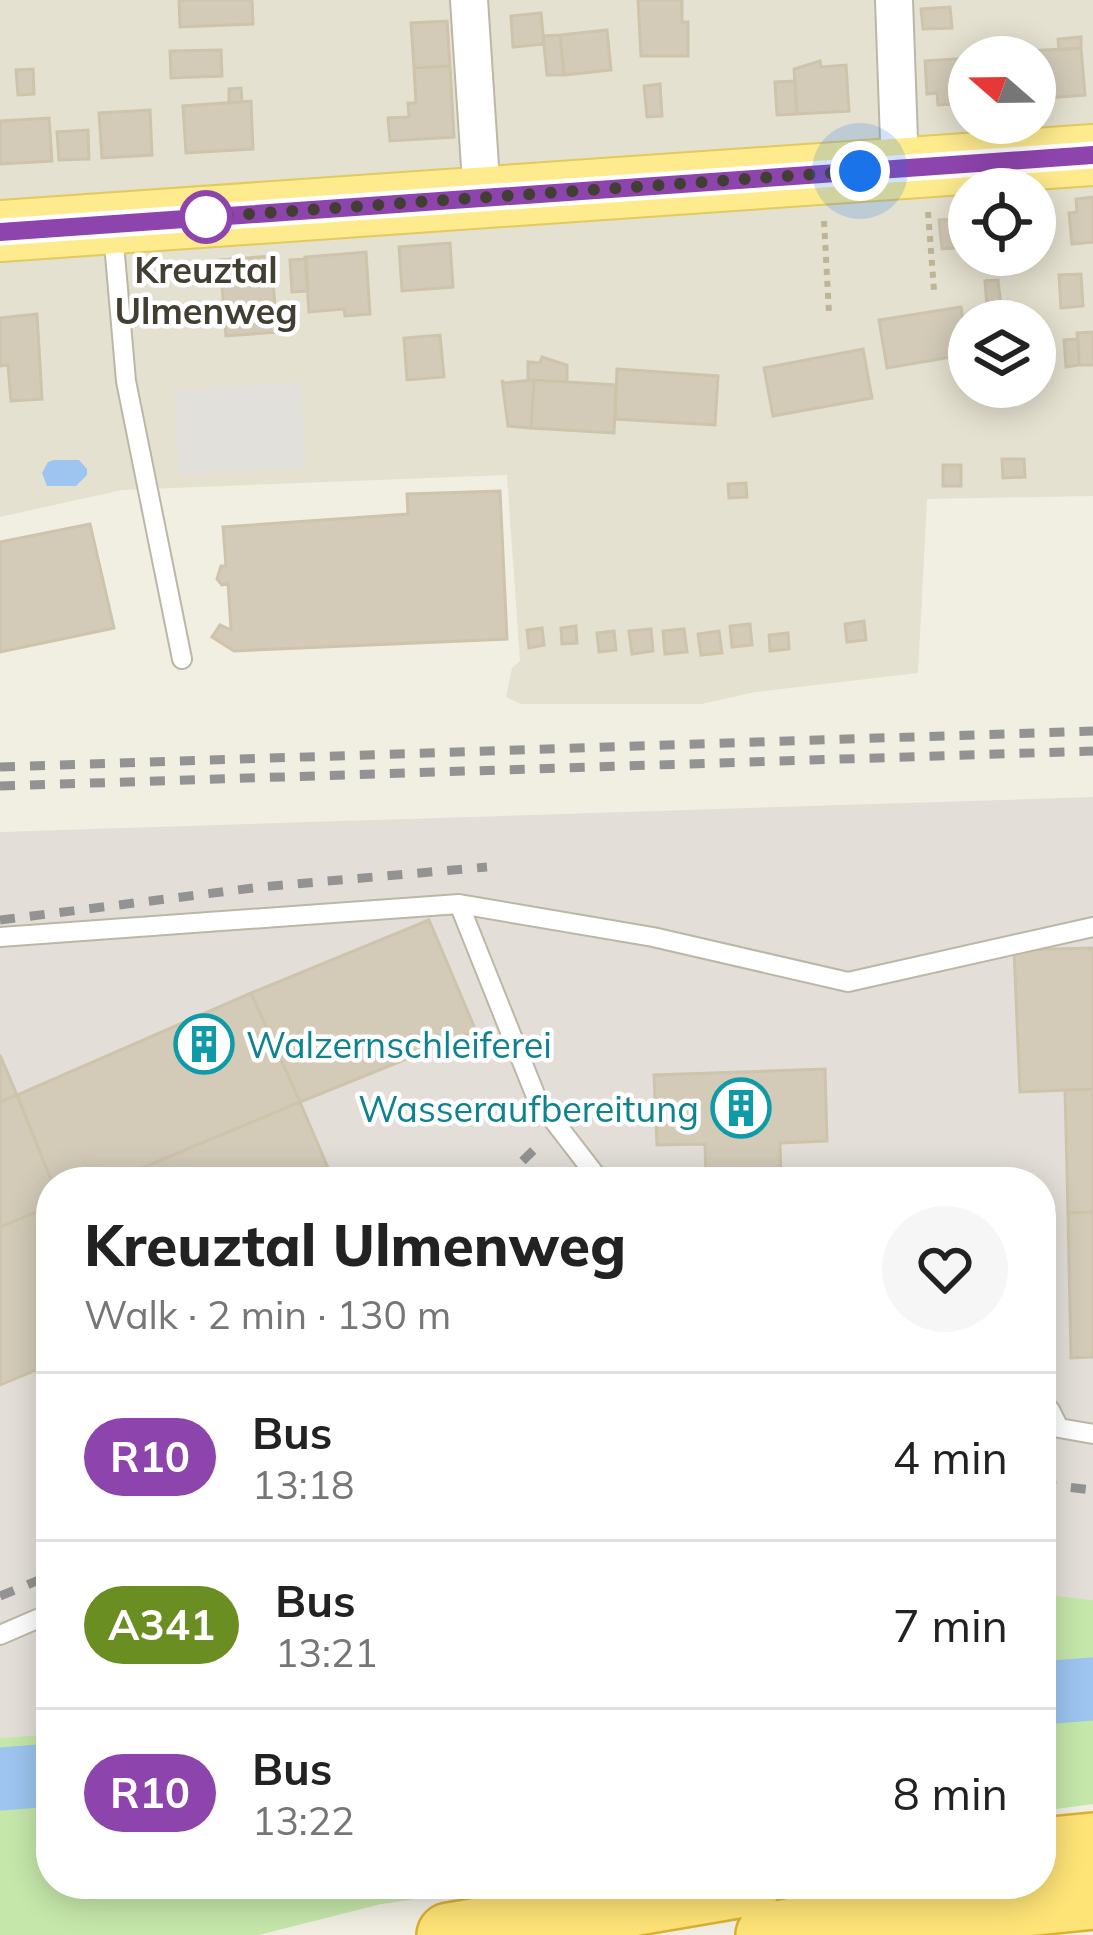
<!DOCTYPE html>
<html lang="en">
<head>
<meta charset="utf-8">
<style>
	:root { --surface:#fff; --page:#f6f6f6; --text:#222; --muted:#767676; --line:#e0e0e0 }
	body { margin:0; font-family:Mulish,sans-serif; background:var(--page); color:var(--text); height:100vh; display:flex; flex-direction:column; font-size:45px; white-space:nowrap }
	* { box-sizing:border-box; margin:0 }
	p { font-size:39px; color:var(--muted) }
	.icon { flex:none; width:66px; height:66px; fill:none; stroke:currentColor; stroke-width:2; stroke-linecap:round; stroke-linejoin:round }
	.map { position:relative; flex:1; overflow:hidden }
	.panel { position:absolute; left:36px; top:1167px; width:1020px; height:732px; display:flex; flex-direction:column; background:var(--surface); border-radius:48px; box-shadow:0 6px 30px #0003 }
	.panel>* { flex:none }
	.badge { padding:0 24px; border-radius:39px; font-size:42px; line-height:78px }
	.needle { width:78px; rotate:290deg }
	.controls { position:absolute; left:948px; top:36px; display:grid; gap:24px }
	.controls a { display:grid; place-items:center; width:108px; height:108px; border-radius:50%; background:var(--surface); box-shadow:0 6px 30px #0003; font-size:60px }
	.you { position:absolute; width:60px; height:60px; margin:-30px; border:9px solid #fff; border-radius:50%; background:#1a73e8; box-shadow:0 0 0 18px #1a73e833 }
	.map>.badge { position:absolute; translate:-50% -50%; box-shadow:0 0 0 6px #fff }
	.round { display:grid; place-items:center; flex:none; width:126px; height:126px; border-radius:63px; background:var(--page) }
	.overview { display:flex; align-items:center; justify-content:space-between; height:204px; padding:0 48px }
	h1 { font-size:57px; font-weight:800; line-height:90px }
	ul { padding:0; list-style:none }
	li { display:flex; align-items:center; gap:36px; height:168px; padding:0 48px; border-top:3px solid var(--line) }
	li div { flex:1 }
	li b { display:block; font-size:45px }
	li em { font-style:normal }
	li .badge { min-width:132px; font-weight:700; text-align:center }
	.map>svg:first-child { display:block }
	.residential { fill:#e5e1d0; fill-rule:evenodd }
	.industrial { fill:#e3dfd8 }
	.green { fill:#c5e7aa }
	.parking { fill:#e1e0db }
	.water { fill:#9dc5f0 }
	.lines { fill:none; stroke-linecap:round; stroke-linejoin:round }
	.river { stroke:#9dc5f0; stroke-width:63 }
	.building { fill:#d3cbb8; stroke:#cdc4ab; stroke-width:3 }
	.service-casing { stroke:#bcb7a5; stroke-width:22 }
	.minor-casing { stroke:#bcb7a5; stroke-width:40 }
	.primary-casing { stroke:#e3ca5e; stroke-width:64 }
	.trunk-casing { stroke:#ddb030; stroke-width:68 }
	.path { stroke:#beb596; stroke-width:6; stroke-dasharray:6 6; stroke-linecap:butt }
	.service { stroke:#fff; stroke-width:18 }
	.minor { stroke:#fff; stroke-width:36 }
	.primary { stroke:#feeb8e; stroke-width:60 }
	.trunk { stroke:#fee377; stroke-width:63 }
	.rail { stroke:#939393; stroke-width:9; stroke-dasharray:15 15; stroke-linecap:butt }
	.line-casing { stroke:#fff; stroke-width:27 }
	.line { stroke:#8e44ad; stroke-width:18 }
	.walk { stroke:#433e33; stroke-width:12; stroke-dasharray:0 21.6 }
	.stop-dot { fill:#fff; stroke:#8e44ad; stroke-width:6 }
	.labels { text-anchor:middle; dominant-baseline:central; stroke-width:9; stroke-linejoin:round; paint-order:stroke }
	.stop-label { font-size:36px; font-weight:bold; fill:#433e33; stroke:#fff }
	.culture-label { font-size:36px; fill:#0d838f; stroke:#fff; text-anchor:start }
</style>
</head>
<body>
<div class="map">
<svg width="1093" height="1935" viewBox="0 0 1093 1935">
	<rect width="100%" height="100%" fill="#f1eee2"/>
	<path class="residential" d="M0 0H1093V496L927 499 918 673 755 692 701 704H521L506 697 512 668 520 661 507 475 122 490 0 517ZM969 57H1035V123H969ZM969 189H1035V255H969ZM969 321H1035V387H969Z"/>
	<path class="industrial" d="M1093 797V1600L1041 1594V1182H51V1734L0 1738V832Z"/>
	<path class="green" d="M1041 1594 1093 1600V1804L1041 1811Z
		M51 1734V1884H522L381 1904 259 1935H0V1738Z"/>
	<path class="parking" d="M301 382 306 467 179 475 174 390Z"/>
	<path class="water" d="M54 460H79L87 469V475L76 486H47L42 473 48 462Z"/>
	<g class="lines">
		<path class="river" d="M1041 1693 1093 1689
			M0 1779 51 1775"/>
	</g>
	<path class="building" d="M179 0H252L253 24 180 27Z
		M638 0H682V22H688V56H641Z
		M950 7 952 28 923 29 921 9Z
		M541 13 544 44 513 47 511 16Z
		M447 21 450 66 414 68 411 23Z
		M607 30 611 70 564 75 560 35Z
		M560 35 564 75H547L543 36Z
		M1081 37V48L1059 50 1058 39Z
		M1081 48 1085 95 1035 99V57H1030L1029 51Z
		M221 50 222 76 171 78 170 51Z
		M969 58V103L938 105 937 93 927 94 925 61Z
		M820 61 821 67 846 65 849 111 797 114 794 69Z
		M450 66 454 137 390 141 388 118 409 117 408 103H416L414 68Z
		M33 69 34 94 18 95 16 70Z
		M795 81 797 114 777 115 775 82Z
		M660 84 662 116 647 117 644 86Z
		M241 88 242 102 229 103V89Z
		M251 101 253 149 186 153 183 106Z
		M150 110 152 155 102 158 99 113Z
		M49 118 52 161 0 164V121Z
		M88 130 89 159 59 160 57 132Z
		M1093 197V242L1072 244 1069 213 1077 212 1076 199Z
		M1035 199H1041L1044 241 1035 242Z
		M969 218V247L942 249 939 220Z
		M450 243 453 287 402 291 399 247Z
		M366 252 370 314 345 316 344 309 309 312 305 257Z
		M271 256 277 332 226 336 220 260Z
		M306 259 308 291 292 292 290 260Z
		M1081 274 1083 306 1061 308 1059 275Z
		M998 280 1001 306 987 307 985 281Z
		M961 307 969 354 887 368 879 320Z
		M37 314 42 399 11 401 8 365 0 366V318Z
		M1093 332V365H1079L1077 333Z
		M440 335 444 377 407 380 404 338Z
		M1078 339 1079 365 1066 367 1064 340Z
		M863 349 872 398 773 416 764 368Z
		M542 357 567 365V382L528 380V362L540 363Z
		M617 369 718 376 715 425 615 419Z
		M502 380 504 383 534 380 531 428 508 426Z
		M534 380 616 385 614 433 531 428Z
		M1002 459H1024L1025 477 1003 478Z
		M943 465H961V486H943Z
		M746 483 747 497 729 498 728 484Z
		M500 491 507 639 234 651 212 637 220 625 231 630 228 583 222 585 217 579 221 566H226L223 527 408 514 407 494Z
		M90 524 114 628 0 652V542Z
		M864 621 866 640 847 642 845 624Z
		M750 624 752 645 732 647 730 626Z
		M576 626 577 643 562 644 561 628Z
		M542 628 544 645 529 648 527 630Z
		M651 629 653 651 632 654 629 631Z
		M684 629 687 652 665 654 663 631Z
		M614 631 616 650 599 652 597 633Z
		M719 631 722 653 701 655 698 634Z
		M788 633 789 649 770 651 769 635Z
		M429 920 476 1031 300 1102 251 993Z
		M1093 948V1089L1020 1092 1014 950Z
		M251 993 300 1102 108 1182H52L17 1095Z
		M0 1055 17 1095 0 1102Z
		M825 1069 827 1141 780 1143 781 1180 706 1182 705 1144 657 1145 654 1075Z
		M1093 1089V1212L1068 1213 1065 1090Z
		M17 1095 52 1182 51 1206 0 1227V1102Z
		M300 1102 334 1182H108Z
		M51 1206V1364L0 1385V1227Z
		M1093 1212V1357L1071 1358 1068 1213Z"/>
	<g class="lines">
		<g class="service-casing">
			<path id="service" d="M113 232 126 381 182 659
				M459 904 653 937 848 982 1093 927
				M0 937 459 904 537 1099 601 1182
				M1041 1401 1050 1410 1059 1428 1093 1434
				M0 1635 51 1613"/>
		</g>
		<g class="minor-casing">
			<path id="minor" d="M469 0 482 197
				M894 0 900 168"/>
		</g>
		<g class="primary-casing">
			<path id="primary" d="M0 231 1093 155"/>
		</g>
		<g class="trunk-casing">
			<path id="trunk" d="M1041 1850 1093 1845
				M449 1935 749 1884
				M768 1935 814 1926 1093 1897"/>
		</g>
		<path class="path" d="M928 212 934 290
			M824 221 829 313"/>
		<use href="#service" class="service"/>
		<use href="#minor" class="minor"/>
		<use href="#primary" class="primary"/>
		<use href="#trunk" class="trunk"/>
		<path class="rail" d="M0 767 1093 731
			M0 786 1093 751
			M0 920 261 887 487 867
			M501 1182 540 1144
			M1041 1213H1068
			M1041 1484 1093 1490
			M0 1596 51 1575"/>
	</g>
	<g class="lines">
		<g class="line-casing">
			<path id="line" d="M0 232 1093 155"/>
		</g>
		<use href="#line" class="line"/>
		<path class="walk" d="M206 217 860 171"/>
	</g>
	<defs>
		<g id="building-ring" transform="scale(3)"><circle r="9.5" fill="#fff" stroke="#0f9aa8" stroke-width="1.5"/><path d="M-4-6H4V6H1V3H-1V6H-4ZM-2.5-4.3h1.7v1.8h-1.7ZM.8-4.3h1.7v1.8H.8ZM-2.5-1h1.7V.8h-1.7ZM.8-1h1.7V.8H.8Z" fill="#0f9aa8"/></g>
	</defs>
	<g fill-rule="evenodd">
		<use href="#building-ring" x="204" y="1044"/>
		<use href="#building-ring" x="741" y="1108"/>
	</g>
	<circle class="stop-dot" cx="206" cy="217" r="24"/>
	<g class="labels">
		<g class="stop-label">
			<text x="206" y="269">Kreuztal<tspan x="206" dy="41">Ulmenweg</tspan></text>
		</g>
		<g class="culture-label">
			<text x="246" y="1044">Walzernschleiferei</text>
			<text x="699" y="1108" text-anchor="end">Wasseraufbereitung</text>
		</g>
	</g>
</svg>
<div class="controls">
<a><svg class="needle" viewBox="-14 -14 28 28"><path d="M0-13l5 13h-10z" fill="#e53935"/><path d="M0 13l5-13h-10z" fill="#767676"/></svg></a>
<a><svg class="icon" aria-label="locate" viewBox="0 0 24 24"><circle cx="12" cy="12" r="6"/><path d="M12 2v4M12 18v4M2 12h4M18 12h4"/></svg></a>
<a><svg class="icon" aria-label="layers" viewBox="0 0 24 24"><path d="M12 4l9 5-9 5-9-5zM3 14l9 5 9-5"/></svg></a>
</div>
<div class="you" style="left:860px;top:171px"></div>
<section class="panel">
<div class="overview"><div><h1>Kreuztal Ulmenweg</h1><p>Walk · 2 min · 130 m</p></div><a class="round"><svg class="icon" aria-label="heart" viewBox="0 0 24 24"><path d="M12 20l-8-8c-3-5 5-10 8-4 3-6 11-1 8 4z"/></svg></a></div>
<ul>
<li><span class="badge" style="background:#8e44ad;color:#fff">R10</span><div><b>Bus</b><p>13:18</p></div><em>4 min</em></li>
<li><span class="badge" style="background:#6b8e23;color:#fff">A341</span><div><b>Bus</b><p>13:21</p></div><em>7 min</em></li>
<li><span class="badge" style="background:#8e44ad;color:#fff">R10</span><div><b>Bus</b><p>13:22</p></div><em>8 min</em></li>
</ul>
</section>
</div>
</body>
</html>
